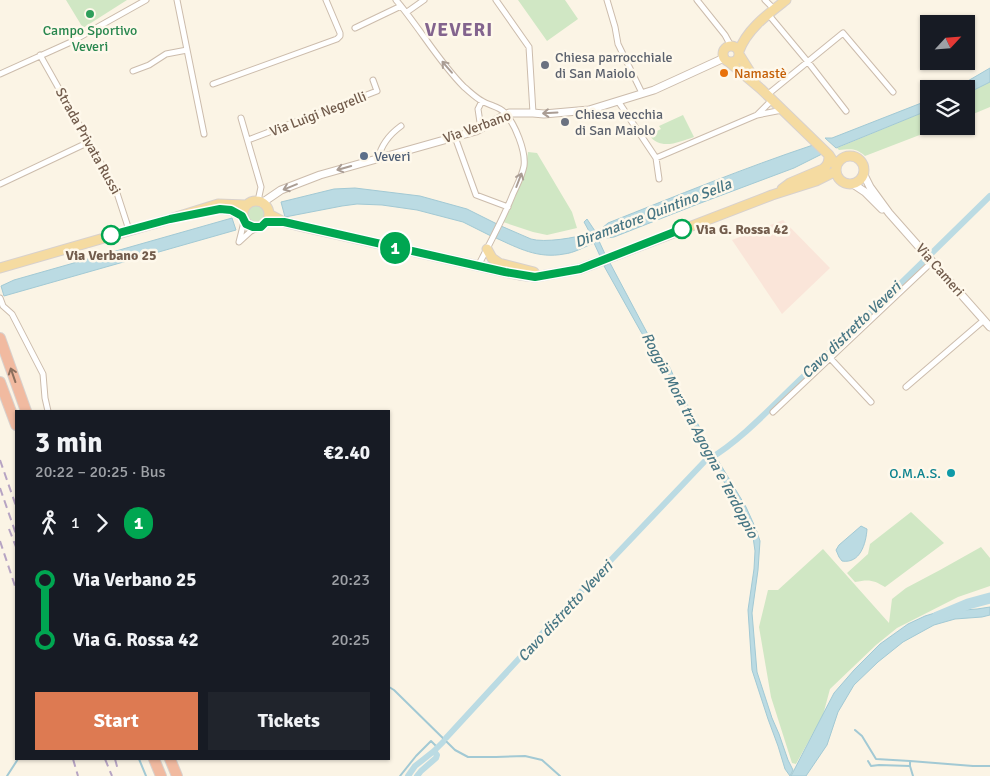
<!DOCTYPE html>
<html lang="en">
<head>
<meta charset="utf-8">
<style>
	:root { --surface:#171b24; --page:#20242c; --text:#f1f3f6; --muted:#9ea1a6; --accent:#dd7a52 }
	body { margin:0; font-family:Signika,sans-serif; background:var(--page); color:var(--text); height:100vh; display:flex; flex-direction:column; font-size:19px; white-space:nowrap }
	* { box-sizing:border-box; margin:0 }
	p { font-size:16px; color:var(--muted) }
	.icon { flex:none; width:28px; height:28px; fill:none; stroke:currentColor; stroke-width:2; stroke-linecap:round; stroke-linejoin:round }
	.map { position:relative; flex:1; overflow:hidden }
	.side { position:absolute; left:15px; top:410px; width:375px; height:350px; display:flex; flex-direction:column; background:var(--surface); border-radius:0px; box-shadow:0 1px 4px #0004 }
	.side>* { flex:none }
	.badge { padding:0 10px; border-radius:16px; font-size:18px; line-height:32px }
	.needle { width:32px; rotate:64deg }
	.buttons { position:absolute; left:920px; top:15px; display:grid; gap:10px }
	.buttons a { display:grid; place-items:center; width:55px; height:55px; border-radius:0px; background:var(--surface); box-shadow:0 1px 4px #0004; font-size:25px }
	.map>.badge { position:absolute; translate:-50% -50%; box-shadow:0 0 0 2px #fff }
	.legs { display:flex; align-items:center; gap:8px; height:55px; padding:0 20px; font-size:16px }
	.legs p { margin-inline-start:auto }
	.overview { display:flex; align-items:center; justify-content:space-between; height:85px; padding:0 20px }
	h1 { font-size:28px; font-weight:700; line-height:38px }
	.cta { display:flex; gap:10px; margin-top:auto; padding:10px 20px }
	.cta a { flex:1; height:58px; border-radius:0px; background:var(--accent); color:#fff; font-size:20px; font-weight:700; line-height:58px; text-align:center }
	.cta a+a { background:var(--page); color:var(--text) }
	ul { padding:0 20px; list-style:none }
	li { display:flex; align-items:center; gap:18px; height:60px; font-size:19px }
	li i { display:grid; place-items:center; width:8px; height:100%; margin:0 6px; background:currentColor }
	li i::after { content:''; width:12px; height:12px; margin:-6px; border:4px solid; border-radius:50%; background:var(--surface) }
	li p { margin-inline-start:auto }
	li:first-child i { background:linear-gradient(#0000 50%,currentColor 0) }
	li:last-child i { background:linear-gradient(currentColor 50%,#0000 0) }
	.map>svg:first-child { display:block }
	.commercial { fill:#fae5d9 }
	.green { fill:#d0e7c4 }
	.water { fill:#bbdbe3; stroke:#a2c9d4 }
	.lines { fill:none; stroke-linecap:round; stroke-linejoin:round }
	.stream { stroke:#a2c9d4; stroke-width:2 }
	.canal { stroke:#bbdbe3; stroke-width:6 }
	.river { stroke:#bbdbe3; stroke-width:11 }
	.minor-casing { stroke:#ccbcac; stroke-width:7 }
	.tertiary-casing { stroke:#ccbcac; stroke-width:9 }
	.primary-casing { stroke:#d8d1cd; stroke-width:11 }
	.motorway-casing { stroke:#d8d1cd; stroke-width:12 }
	.minor { stroke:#fff; stroke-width:5 }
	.tertiary { stroke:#fff; stroke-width:7 }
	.primary { stroke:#f5dba1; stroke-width:9 }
	.motorway { stroke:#f1baa0; stroke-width:10 }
	.rail { stroke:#b7a4c3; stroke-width:2; stroke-dasharray:8 5; stroke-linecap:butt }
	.oneway { stroke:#aa9d94 }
	.oneway2 { stroke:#8b6f5d }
	.line-1-casing { stroke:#fff; stroke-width:11 }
	.line-1 { stroke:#00a651; stroke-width:8 }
	.leisure-dot { fill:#2e9e5b; stroke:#fef8eb; stroke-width:2 }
	.worship-dot { fill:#6b7280; stroke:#fef8eb; stroke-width:2 }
	.food-dot { fill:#e8710a; stroke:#fef8eb; stroke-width:2 }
	.service-dot { fill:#5c6f8a; stroke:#fef8eb; stroke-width:2 }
	.stop-1-dot { fill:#fff; stroke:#00a651; stroke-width:2.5 }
	.culture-dot { fill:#0f9aa8; stroke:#fef8eb; stroke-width:2 }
	.labels { text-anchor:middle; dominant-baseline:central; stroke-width:5; stroke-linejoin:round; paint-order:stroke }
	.leisure-label { font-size:14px; fill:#27864d; stroke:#fef8eb }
	.worship-label { font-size:14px; fill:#5b616d; stroke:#fef8eb; text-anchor:start }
	.food-label { font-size:14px; fill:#c56008; stroke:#fef8eb; text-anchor:start }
	.street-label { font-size:14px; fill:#725c4c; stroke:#fef8eb }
	.service-label { font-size:14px; fill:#4e5e75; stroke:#fef8eb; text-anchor:start }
	.stop-label { font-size:14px; font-weight:bold; fill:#725c4c; stroke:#fef8eb; text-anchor:start }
	.culture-label { font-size:14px; fill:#0d838f; stroke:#fef8eb; text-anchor:end }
	.water-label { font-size:15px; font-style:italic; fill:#477684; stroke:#fef8eb }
	.district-label { font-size:19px; font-weight:bold; letter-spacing:1px; fill:#83648e; stroke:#fef8eb }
</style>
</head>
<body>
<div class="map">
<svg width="990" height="776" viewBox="0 0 990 776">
	<rect width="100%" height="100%" fill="#fbf4e5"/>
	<path class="commercial" d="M783 220 830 268 782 314 732 240Z"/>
	<path class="green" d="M66 0H127L83 28Z
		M518 0H565L578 19 547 41Z
		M990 82V107L966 117V94Z
		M929 110V126H943L865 156C856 148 851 149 839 150L837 148Z
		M683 115 694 137C679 142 660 151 649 135L661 129 659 126Z
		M528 152 537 153 572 212 577 228 547 235 533 232 503 222C515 199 525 177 528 152Z
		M247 214a9 9 0 1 1 18 0a9 9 0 1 1-18 0Z
		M911 512 944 543 885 587C874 580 869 579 855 582L847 573 868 554 870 544Z
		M981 547 990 558V586L958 597 897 628 876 645 830 689 823 715 796 764 792 763 771 697 759 627 768 590H778L823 549 889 623 892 599 906 588 940 570Z"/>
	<path class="water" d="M990 68V82L966 94V89H952L966 82Z
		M929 100V110L836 148 825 138H832Z
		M813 145 822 154 794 168 698 204 614 237 606 238 599 241 605 254 600 256 594 243C584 247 574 253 564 254 538 259 518 248 496 238L501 226C511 230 521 235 531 239 544 243 576 238 590 233L584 222 587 219 595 231 601 229 608 223C676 196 744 168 813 145Z
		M355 188 420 196 467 209 497 224 491 236 463 222 417 210 382 205 357 204 342 206 285 217 281 202 334 189Z
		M232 218 236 230 4 296 1 286 14 280Z
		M610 263 652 342 669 366 686 402 714 454 710 457 667 371 641 332 604 266Z
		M716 457 746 507 756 529 760 541 758 570 752 613 757 672 772 718 779 734 788 760 793 770 790 776 785 769 778 746 768 719 752 670 748 610 754 569 755 551 753 537 739 506 711 461Z
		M861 526 867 529C866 544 860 564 842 561L839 557 836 550 839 545Z
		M990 607V615L982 617 955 619 934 625 903 642 878 662 854 685 838 712 827 745 806 776H791L834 693 854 670 880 644 908 624 925 616 938 612 977 609Z"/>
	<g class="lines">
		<path class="stream" d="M389 687 394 690 455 750 468 757H496L525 756 542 760 560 776
			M855 730 862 736 876 759 910 761V766L913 776
			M139 759 146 776
			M868 761 871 766 879 765 910 766
			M910 761 973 766H990
			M7 776 18 759
			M400 776 416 756 431 741 438 748"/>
		<path class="canal" d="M709 459C743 439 775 403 804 376 867 317 928 257 990 196
			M446 738 573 600 705 461
			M408 776 415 766 434 751 443 742
			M417 776 421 771 436 758 437 755 434 751"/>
		<path class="river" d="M937 617 968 604 990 598"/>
		<g class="minor-casing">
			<path id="minor" d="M177 0 204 134
				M396 0C420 28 438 61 464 87 469 91 476 98 482 101 490 106 499 106 505 113 515 124 526 151 524 166 522 176 517 185 513 194 503 219 490 243 478 266
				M496 0 529 47 533 113
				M607 0 615 27 618 44 642 93
				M697 0 725 35 731 46
				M765 0 774 9
				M407 12 424 0
				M768 14 808 62 846 111
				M355 28 401 6
				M40 55 116 190 129 230
				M133 71 149 65 166 54 187 50
				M0 74 71 42 146 0
				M213 84 337 39 340 36V33L326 0
				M767 95 843 33 893 92
				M618 101 656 158 659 179
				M757 115 772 100
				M241 118 261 187 258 201
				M481 129 478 109 482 101
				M455 137 476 195 508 207
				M248 140 377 91 373 80
				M656 158 757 115 782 110
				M378 159C381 145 390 134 401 126
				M0 184 89 142
				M244 220 243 226 239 242 251 231 257 228
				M0 298 3 306 12 314 43 374 45 398 48 411
				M830 358 871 402
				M906 387 984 320
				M773 412 933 261"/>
		</g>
		<g class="tertiary-casing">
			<path id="tertiary" d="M864 175 870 187 889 213 990 327
				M853 184 865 192 882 209
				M262 203 281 190 320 175 476 131 509 113H533L544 114 589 110 654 90 724 58"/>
		</g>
		<g class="primary-casing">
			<path id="primary" d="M723 54a8 8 0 1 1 16 0a8 8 0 1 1-16 0Z
				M739 51C747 29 768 14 786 0
				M740 56 755 80
				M729 62 761 89 829 155 836 166
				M836 170a14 14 0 1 1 28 0a14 14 0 1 1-28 0Z
				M782 189 790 183 823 169C828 165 829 162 829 155
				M243 214a13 13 0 1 1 26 0a13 13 0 1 1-26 0Z
				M220 209 231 210 243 216
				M269 214 284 222 299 226 519 275 535 277 580 269 772 195 816 181 836 171
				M487 249 492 258 499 263 534 272
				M0 268 170 219 218 204 246 205"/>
		</g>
		<g class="motorway-casing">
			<path id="motorway" d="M0 338 26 411
				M0 382 16 425
				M154 759 161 776
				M170 759 177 776"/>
		</g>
		<use href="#minor" class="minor"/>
		<use href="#tertiary" class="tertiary"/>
		<use href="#primary" class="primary"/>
		<use href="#motorway" class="motorway"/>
		<path class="rail" d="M0 460 16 506
			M0 488 16 534
			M9 529 16 547
			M0 541 16 589
			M73 759 78 776
			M105 759 112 776
			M115 759 118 770"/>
	</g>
	<defs><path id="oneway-shaft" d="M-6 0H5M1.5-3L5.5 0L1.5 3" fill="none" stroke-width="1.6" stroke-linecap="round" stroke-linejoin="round" transform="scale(1.25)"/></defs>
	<g class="oneway">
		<use href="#oneway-shaft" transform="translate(447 67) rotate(-131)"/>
		<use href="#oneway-shaft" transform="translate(550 113) rotate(177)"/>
		<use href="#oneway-shaft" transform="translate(344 168) rotate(164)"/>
		<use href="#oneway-shaft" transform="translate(519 180) rotate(-69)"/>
		<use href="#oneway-shaft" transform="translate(290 187) rotate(158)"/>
	</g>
	<use class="oneway2" href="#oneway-shaft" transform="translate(13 375) rotate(-109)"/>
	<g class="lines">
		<g class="line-1-casing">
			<path id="line-1" d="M111 235 170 219 220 209 231 210 242 216 246 224 253 227H261L266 222H284L505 272 535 277 580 269 682 229"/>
		</g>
		<use href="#line-1" class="line-1"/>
	</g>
	<circle class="leisure-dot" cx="90" cy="14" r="5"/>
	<g class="worship-dot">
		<circle cx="545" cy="65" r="5"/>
		<circle cx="565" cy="122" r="5"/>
	</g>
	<circle class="food-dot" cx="724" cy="73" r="5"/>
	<circle class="service-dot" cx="364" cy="156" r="5"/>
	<g class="stop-1-dot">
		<circle cx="682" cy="229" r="9"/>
		<circle cx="111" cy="235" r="9"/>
	</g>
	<circle class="culture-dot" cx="951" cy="473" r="5"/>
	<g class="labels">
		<g class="leisure-label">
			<text x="90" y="30">Campo Sportivo<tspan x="90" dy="16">Veveri</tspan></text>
		</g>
		<g class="worship-label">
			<text x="555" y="57">Chiesa parrocchiale<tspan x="555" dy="16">di San Maiolo</tspan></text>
			<text x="575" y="114">Chiesa vecchia<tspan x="575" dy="16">di San Maiolo</tspan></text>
		</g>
		<g class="food-label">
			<text x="734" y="73">Namastè</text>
		</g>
		<g class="street-label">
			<text transform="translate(318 114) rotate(-21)">Via Luigi Negrelli</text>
			<text transform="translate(477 127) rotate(-20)">Via Verbano</text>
			<text transform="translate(88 141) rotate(61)">Strada Privata Russi</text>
			<text transform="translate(940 270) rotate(49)">Via Cameri</text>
		</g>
		<g class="service-label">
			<text x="374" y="156">Veveri</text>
		</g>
		<g class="stop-label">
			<text x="696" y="229">Via G. Rossa 42</text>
			<text x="111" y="255" text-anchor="middle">Via Verbano 25</text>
		</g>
		<g class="culture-label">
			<text x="941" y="473">O.M.A.S.</text>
		</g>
		<g class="water-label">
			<text transform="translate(653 213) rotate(-21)">Diramatore Quintino Sella</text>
			<text transform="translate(851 330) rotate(-44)">Cavo distretto Veveri</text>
			<text transform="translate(700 435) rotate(62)">Roggia Mora tra Agogna e Terdoppio</text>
			<text transform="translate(565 611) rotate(-47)">Cavo distretto Veveri</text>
		</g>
		<g class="district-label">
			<text x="459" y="30">VEVERI</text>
		</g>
	</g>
</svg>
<div class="buttons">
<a><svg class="needle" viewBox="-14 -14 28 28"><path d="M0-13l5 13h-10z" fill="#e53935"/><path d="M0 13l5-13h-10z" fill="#9ea1a6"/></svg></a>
<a><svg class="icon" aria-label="layers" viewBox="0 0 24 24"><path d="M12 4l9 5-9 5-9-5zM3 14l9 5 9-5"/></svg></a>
</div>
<b class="badge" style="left:395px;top:248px;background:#00a651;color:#fff">1</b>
<section class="side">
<div class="overview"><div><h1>3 min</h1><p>20:22 – 20:25 · Bus</p></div><b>€2.40</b></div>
<div class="legs"><svg class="icon" aria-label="walk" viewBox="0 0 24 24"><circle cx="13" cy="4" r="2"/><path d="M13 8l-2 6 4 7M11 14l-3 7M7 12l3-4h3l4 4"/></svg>1<svg class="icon" aria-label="forward" viewBox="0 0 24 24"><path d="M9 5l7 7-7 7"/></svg><b class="badge" style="background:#00a651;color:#fff">1</b></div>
<ul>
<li><i style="color:#00a651"></i><b>Via Verbano 25</b><p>20:23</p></li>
<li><i style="color:#00a651"></i><b>Via G. Rossa 42</b><p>20:25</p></li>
</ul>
<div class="cta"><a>Start</a><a>Tickets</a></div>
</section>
</div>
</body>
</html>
